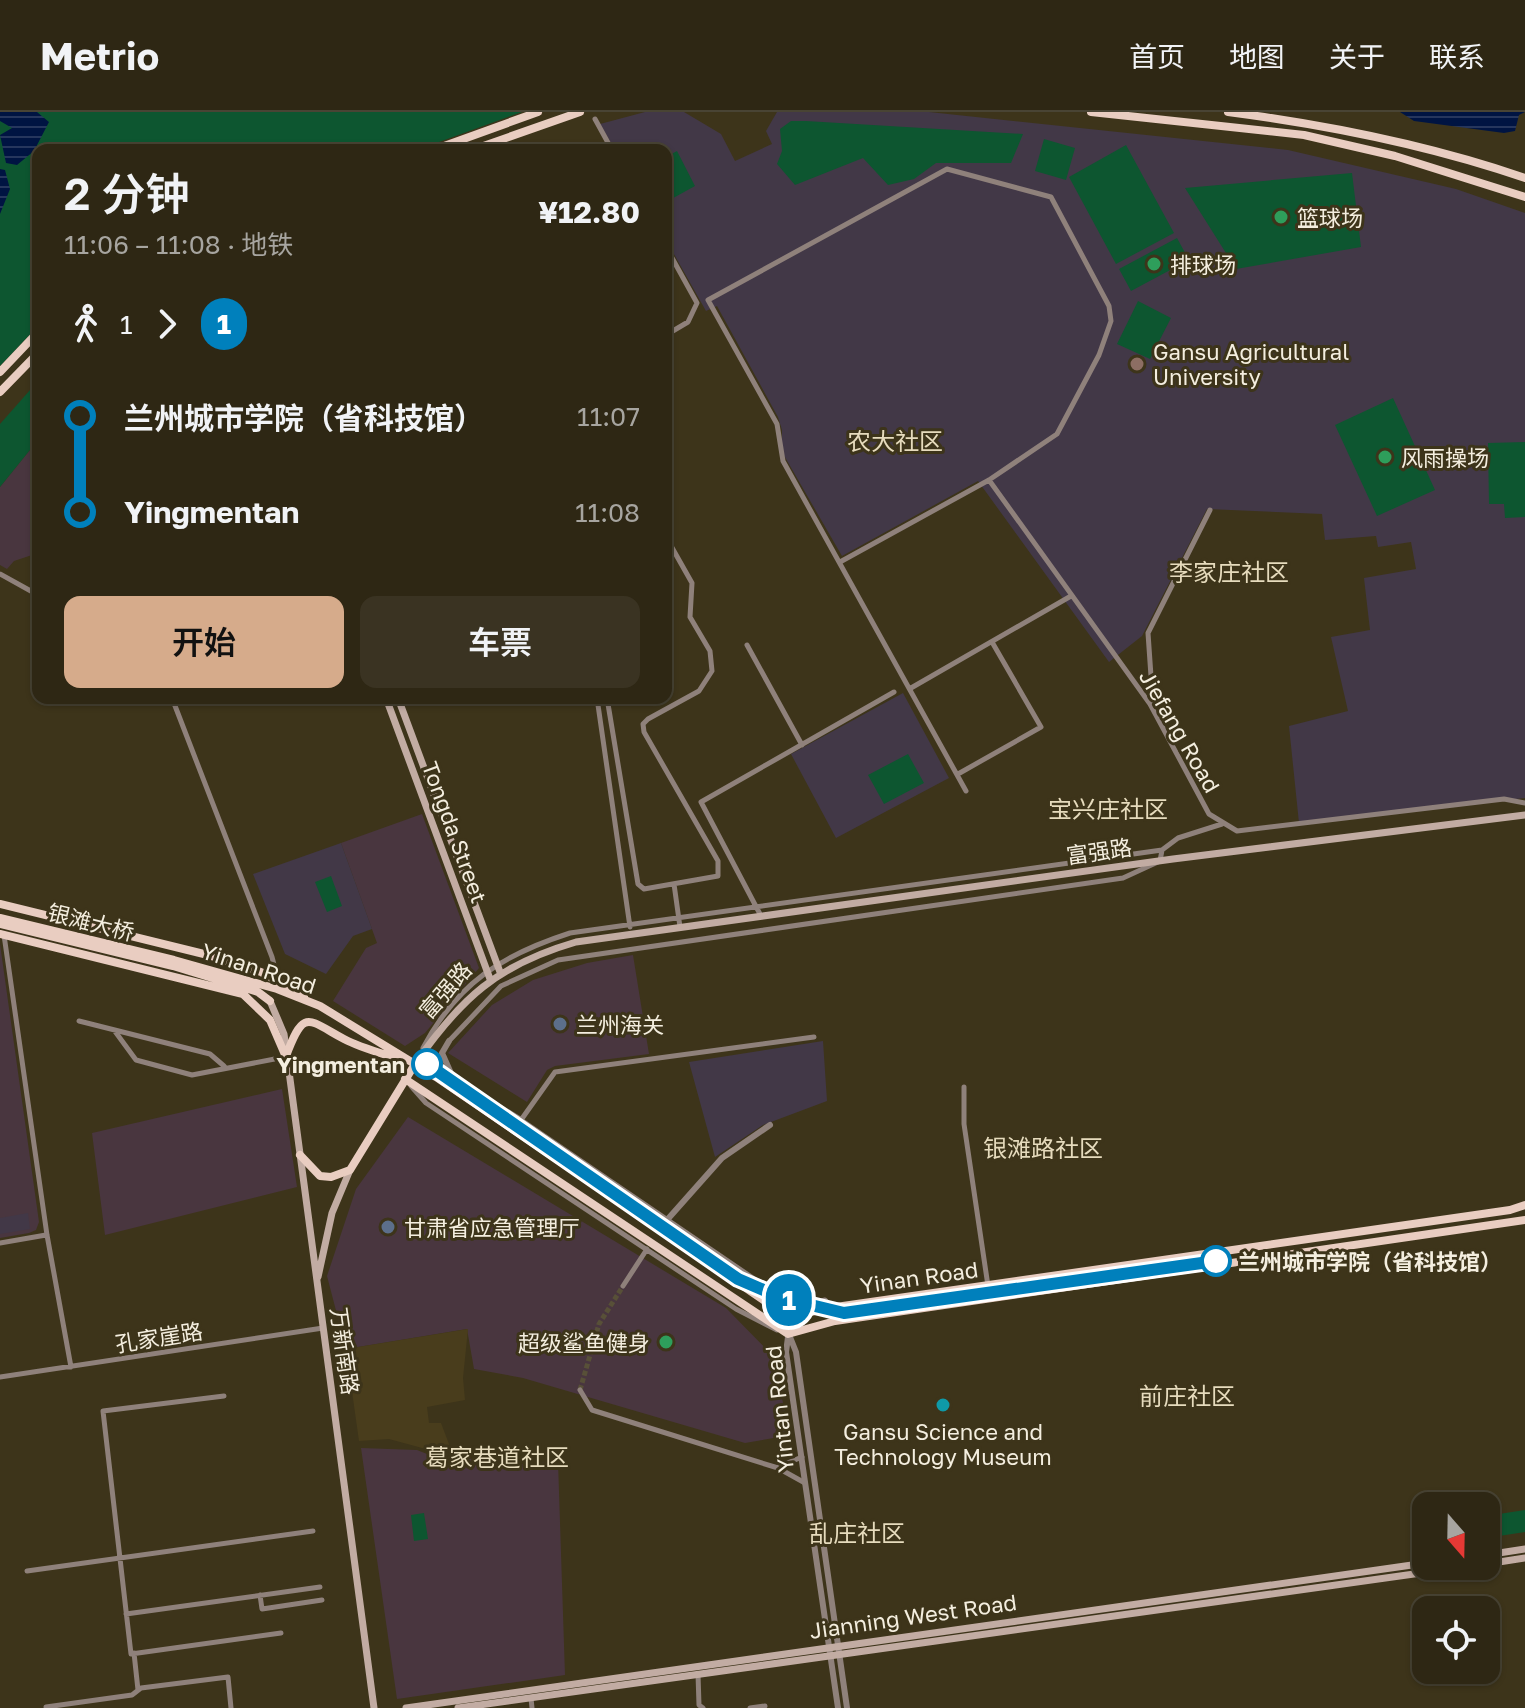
<!DOCTYPE html>
<html lang="zh">
<head>
<meta charset="utf-8">
<style>
	:root { --surface:#2e2714; --page:#3a3322; --text:#f1f3f6; --muted:#a7a5a0; --line:#494434; --accent:#d6ab8b }
	body { margin:0; font-family:"Golos Text","Noto Sans SC",sans-serif; background:var(--page); color:var(--text); height:100vh; display:flex; flex-direction:column; font-size:30px; white-space:nowrap }
	* { box-sizing:border-box; margin:0 }
	p { font-size:26px; color:var(--muted) }
	.icon { flex:none; width:44px; height:44px; fill:none; stroke:currentColor; stroke-width:2; stroke-linecap:round; stroke-linejoin:round }
	.map { position:relative; flex:1; overflow:hidden }
	.details { position:absolute; left:32px; top:32px; width:640px; height:560px; display:flex; flex-direction:column; background:var(--surface); border-radius:16px; box-shadow:0 2px 6px #0004,0 0 0 2px var(--line) }
	.details>* { flex:none }
	.badge { padding:0 16px; border-radius:26px; font-size:28px; line-height:52px }
	.needle { width:52px; rotate:160deg }
	.buttons { position:absolute; left:1412px; top:1380px; display:grid; gap:16px }
	.buttons a { display:grid; place-items:center; width:88px; height:88px; border-radius:16px; background:var(--surface); box-shadow:0 2px 6px #0004,0 0 0 2px var(--line); font-size:40px }
	.map>.badge { position:absolute; translate:-50% -50%; box-shadow:0 0 0 4px #fff }
	.legs { display:flex; align-items:center; gap:12px; height:88px; padding:0 32px; font-size:26px }
	.legs p { margin-inline-start:auto }
	.summary { display:flex; align-items:center; justify-content:space-between; height:136px; padding:0 32px }
	h1 { font-size:44px; font-weight:600; line-height:60px }
	.primary-button { display:flex; gap:16px; margin-top:auto; padding:16px 32px }
	.primary-button a { flex:1; height:92px; border-radius:16px; background:var(--accent); color:#111; font-size:32px; font-weight:600; line-height:92px; text-align:center }
	.primary-button a+a { background:var(--page); color:var(--text) }
	ul { padding:0 32px; list-style:none }
	li { display:flex; align-items:center; gap:28px; height:96px; font-size:30px }
	li i { display:grid; place-items:center; width:12px; height:100%; margin:0 10px; background:currentColor }
	li i::after { content:''; width:20px; height:20px; margin:-10px; border:6px solid; border-radius:50%; background:var(--surface) }
	li p { margin-inline-start:auto }
	li:first-child i { background:linear-gradient(#0000 50%,currentColor 0) }
	li:last-child i { background:linear-gradient(currentColor 50%,#0000 0) }
	header { display:flex; align-items:center; gap:48px; box-sizing:border-box; height:112px; padding:0 40px; background:var(--surface); border-bottom:2px solid var(--line) }
	header strong { font-size:38px }
	nav { display:flex; gap:44px; margin-inline-start:auto; font-size:28px }
	.map>svg:first-child { display:block }
	.commercial { fill:#49363f }
	.built { fill:#493d1c }
	.education { fill:#423847 }
	.green { fill:#0d5630 }
	.water { fill:url(#water-rules) }
	.lines { fill:none; stroke-linecap:round; stroke-linejoin:round }
	.minor-tunnel { stroke:#585038; stroke-width:5; stroke-dasharray:5 2.5; stroke-linecap:butt }
	.minor { stroke:#8f817b; stroke-width:5 }
	.tertiary { stroke:#8f817b; stroke-width:6 }
	.secondary { stroke:#c2aca3; stroke-width:7 }
	.primary { stroke:#e9cdc1; stroke-width:8 }
	.line-1-casing { stroke:#fff; stroke-width:18 }
	.line-1 { stroke:#0080bc; stroke-width:12 }
	.leisure-dot { fill:#2e9e5b; stroke:#3d341a; stroke-width:3 }
	.education-dot { fill:#8d6e63; stroke:#3d341a; stroke-width:3 }
	.service-dot { fill:#5c6f8a; stroke:#3d341a; stroke-width:3 }
	.stop-1-dot { fill:#fff; stroke:#0080bc; stroke-width:4 }
	.culture-dot { fill:#0f9aa8; stroke:#3d341a; stroke-width:3 }
	.labels { text-anchor:middle; dominant-baseline:central; stroke-width:6; stroke-linejoin:round; paint-order:stroke }
	.poi-label { font-size:22px; fill:#f4eedf; stroke:#3d341a; text-anchor:start }
	.street-label { font-size:22px; fill:#f4eedf; stroke:#3d341a }
	.stop-label { font-size:22px; font-weight:bold; fill:#f4eedf; stroke:#3d341a; text-anchor:end }
	.neighbourhood-label { font-size:24px; fill:#e6dbbd; stroke:#3d341a }
</style>
</head>
<body>
<header>
<strong>Metrio</strong>
<nav><a>首页</a><a>地图</a><a>关于</a><a>联系</a></nav>
</header>
<div class="map">
<svg width="1525" height="1596" viewBox="0 0 1525 1596">
	<defs>
		<pattern id="water-rules" width="6" height="5" patternUnits="userSpaceOnUse" patternTransform="scale(2)"><rect width="6" height="5" fill="#001442"/><path d="M0 2.5h6" fill="none" stroke="#26365d"/></pattern>
	</defs>
	<rect width="100%" height="100%" fill="#3d341a"/>
	<path class="commercial" d="M38 328V441L14 449 7 457 0 453V375Z
		M422 702 479 856 425 921 405 934 333 889 366 836 377 831 341 731Z
		M0 832 39 1110 36 1118 29 1121 0 1126Z
		M633 843 649 942 555 954 547 958 527 990 448 941 492 893 533 868 587 851Z
		M282 977 297 1075 105 1123 92 1021Z
		M408 1005 726 1196 771 1242 791 1323 745 1331 523 1266 474 1257 467 1217 346 1237 327 1164 356 1077Z
		M361 1336 417 1338 432 1344 501 1349 505 1354 558 1349 565 1563 397 1587Z"/>
	<path class="built" d="M468 1217 463 1266 465 1288 427 1295 429 1311H441L452 1340H437L389 1327 359 1329 346 1237Z"/>
	<path class="education" d="M645 0H684L721 22 735 49 772 32 766 19 777 0H929L1288 38 1456 77 1525 101V686L1299 711 1289 614 1348 599 1331 525 1370 518 1364 466 1416 457 1411 430 1378 435 1376 424 1325 428 1322 402 1207 397 1142 524 1109 550 978 369 842 444 782 340V318L778 305 717 194 706 199 666 128V38H615L600 12Z
		M903 581 949 666 836 726 791 642Z
		M341 731 372 817 353 824 326 862 285 842 253 762Z
		M823 929 827 989 763 1013 715 1045 689 950Z
		M28 1101 30 1117 0 1122V1106Z"/>
	<path class="green" d="M0 0H522L417 38H38V214L0 254Z
		M791 9H806L1023 22 1011 51H936L914 67 888 73 863 46 795 73 777 52 782 39 780 17Z
		M1044 27 1075 36 1066 68 1035 59Z
		M1126 33 1174 121 1116 152 1069 65Z
		M677 39 695 74 666 90V45Z
		M1352 61 1361 135 1236 157 1185 76Z
		M1177 126 1189 148 1131 179 1119 157Z
		M1138 189 1171 206 1150 247 1117 232Z
		M38 269V328L0 375V312Z
		M1393 286 1435 378 1377 404 1335 313Z
		M1525 330V405L1505 406 1504 392H1489L1488 331Z
		M908 642 924 671 884 692 868 663Z
		M331 764 342 794 327 800 315 770Z
		M1525 1398V1420L1486 1426V1404Z
		M424 1401 428 1427 414 1429 411 1403Z"/>
	<path class="water" d="M0 0H37L49 10 34 39 17 53 6 51 0 23 12 16 0 9Z
		M1400 0H1525L1519 3 1515 19 1504 21 1414 9Z
		M0 57 5 58 10 77 0 102Z"/>
	<g class="lines">
		<path class="minor-tunnel" d="M580 1278 599 1212 623 1174"/>
		<path class="minor" d="M595 7 612 38
			M666 135 697 191 688 210 666 223
			M989 368 1150 592 1209 702 1237 719 1504 687 1525 691
			M840 450 989 368 1057 322 1099 243 1111 209 1109 194 1051 85 947 57 708 188 777 312 783 349 966 679
			M0 462 38 483
			M747 533 802 633
			M911 576 1071 484
			M172 586 272 845 278 868
			M597 586 630 815
			M607 586 638 772 644 777 718 764V749L644 620 643 612 648 607 699 579 712 559 710 539 690 505 692 471 666 425
			M1153 593 1148 521 1210 398
			M958 662 1041 615 992 530
			M674 772 680 815
			M761 804 701 690 894 580
			M4 823 47 1123 71 1255
			M79 909 210 942 224 954
			M114 918 136 948 192 963 285 945
			M814 925 555 960 521 1008 766 1175 792 1196 825 1188 832 1195
			M449 929 501 874 558 848 1123 766 1160 749 1162 738 1178 726 1222 712
			M423 936C457 871 502 843 570 821L1162 738
			M411 974 426 991 736 1197 777 1218
			M964 975V1012L988 1174
			M0 1131 46 1123
			M623 1174 647 1137
			M0 1265 323 1216
			M580 1278 592 1298 778 1356 805 1371
			M224 1284 103 1299 131 1542 281 1521
			M778 1355 802 1345
			M27 1459 313 1419
			M260 1483 262 1497 322 1488
			M126 1502 320 1475
			M134 1541 138 1578
			M698 1562 699 1593 703 1596
			M531 1586 532 1596
			M46 1595 132 1583 141 1576 228 1565 231 1596
			M750 1596 765 1594"/>
		<path class="tertiary" d="M449 929 442 941 454 968 521 1008
			M659 1117 722 1046 770 1013
			M792 1196 786 1240 838 1596
			M790 1225 796 1240 847 1596"/>
		<path class="secondary" d="M386 586 490 867
			M398 586 500 860
			M270 889 284 922 374 1596
			M415 952C461 886 497 853 576 830L1173 747 1525 703
			M318 1165 332 1101 350 1058
			M1486 1443 1525 1437
			M1486 1452 1525 1446
			M406 1596 1426 1451
			M458 1596 1471 1454"/>
		<path class="primary" d="M1091 0 1304 23 1395 44 1525 85
			M1228 0C1328 13 1429 33 1525 66
			M433 38 538 0
			M472 38 580 0
			M0 260 38 220
			M0 280 38 241
			M0 792 208 843 261 860 304 884
			M0 806 174 848 277 877 320 894 436 965 790 1206 822 1197 1510 1098 1525 1093
			M0 812 173 854 258 880 270 889
			M0 822 243 882 270 908 286 945
			M286 944C304 896 307 907 344 927 361 936 381 941 399 947
			M405 967 788 1222 835 1209 1525 1108
			M300 1043 320 1064 331 1065 350 1058 415 952"/>
	</g>
	<g class="lines">
		<g class="line-1-casing">
			<path id="line-1" d="M427 952 738 1167 782 1186 844 1201 1216 1149"/>
		</g>
		<use href="#line-1" class="line-1"/>
	</g>
	<g class="leisure-dot">
		<circle cx="1281" cy="105" r="8"/>
		<circle cx="1154" cy="152" r="8"/>
		<circle cx="1385" cy="345" r="8"/>
		<circle cx="666" cy="1230" r="8"/>
	</g>
	<circle class="education-dot" cx="1137" cy="252" r="8"/>
	<g class="service-dot">
		<circle cx="560" cy="912" r="8"/>
		<circle cx="388" cy="1115" r="8"/>
	</g>
	<g class="stop-1-dot">
		<circle cx="427" cy="952" r="14"/>
		<circle cx="1216" cy="1149" r="14"/>
	</g>
	<circle class="culture-dot" cx="943" cy="1293" r="8"/>
	<g class="labels">
		<g class="poi-label">
			<text x="1297" y="105">篮球场</text>
			<text x="1170" y="152">排球场</text>
			<text x="1153" y="239">Gansu Agricultural<tspan x="1153" dy="25">University</tspan></text>
			<text x="1401" y="345">风雨操场</text>
			<text x="576" y="912">兰州海关</text>
			<text x="404" y="1115">甘肃省应急管理厅</text>
			<text x="650" y="1230" text-anchor="end">超级鲨鱼健身</text>
			<text x="943" y="1319" text-anchor="middle">Gansu Science and<tspan x="943" dy="25">Technology Museum</tspan></text>
		</g>
		<g class="street-label">
			<text transform="translate(1180 619) rotate(60)">Jiefang Road</text>
			<text transform="translate(455 720) rotate(70)">Tongda Street</text>
			<text transform="translate(1099 739) rotate(-8)">富强路</text>
			<text transform="translate(91 810) rotate(14)">银滩大桥</text>
			<text transform="translate(259 856) rotate(18)">Yinan Road</text>
			<text transform="translate(445 878) rotate(-49)">富强路</text>
			<text transform="translate(919 1165) rotate(-8)">Yinan Road</text>
			<text transform="translate(159 1225) rotate(-9)">孔家崖路</text>
			<text transform="translate(345 1239) rotate(82)">万新南路</text>
			<text transform="translate(779 1297) rotate(-96)">Yintan Road</text>
			<text transform="translate(913 1504) rotate(-8)">Jianning West Road</text>
		</g>
		<g class="stop-label">
			<text x="405" y="952">Yingmentan</text>
			<text x="1238" y="1149" text-anchor="start">兰州城市学院（省科技馆）</text>
		</g>
		<g class="neighbourhood-label">
			<text x="895" y="328">农大社区</text>
			<text x="1229" y="459">李家庄社区</text>
			<text x="1108" y="696">宝兴庄社区</text>
			<text x="1043" y="1035">银滩路社区</text>
			<text x="1187" y="1283">前庄社区</text>
			<text x="497" y="1344">葛家巷道社区</text>
			<text x="857" y="1420">乱庄社区</text>
		</g>
	</g>
</svg>
<div class="buttons">
<a><svg class="needle" viewBox="-14 -14 28 28"><path d="M0-13l5 13h-10z" fill="#e53935"/><path d="M0 13l5-13h-10z" fill="#a7a5a0"/></svg></a>
<a><svg class="icon" aria-label="locate" viewBox="0 0 24 24"><circle cx="12" cy="12" r="6"/><path d="M12 2v4M12 18v4M2 12h4M18 12h4"/></svg></a>
</div>
<b class="badge" style="left:789px;top:1188px;background:#0080bc;color:#fff">1</b>
<section class="details">
<div class="summary"><div><h1>2 分钟</h1><p>11:06 – 11:08 · 地铁</p></div><b>¥12.80</b></div>
<div class="legs"><svg class="icon" aria-label="walk" viewBox="0 0 24 24"><circle cx="13" cy="4" r="2"/><path d="M13 8l-2 6 4 7M11 14l-3 7M7 12l3-4h3l4 4"/></svg>1<svg class="icon" aria-label="forward" viewBox="0 0 24 24"><path d="M9 5l7 7-7 7"/></svg><b class="badge" style="background:#0080bc;color:#fff">1</b></div>
<ul>
<li><i style="color:#0080bc"></i><b>兰州城市学院（省科技馆）</b><p>11:07</p></li>
<li><i style="color:#0080bc"></i><b>Yingmentan</b><p>11:08</p></li>
</ul>
<div class="primary-button"><a>开始</a><a>车票</a></div>
</section>
</div>
</body>
</html>
